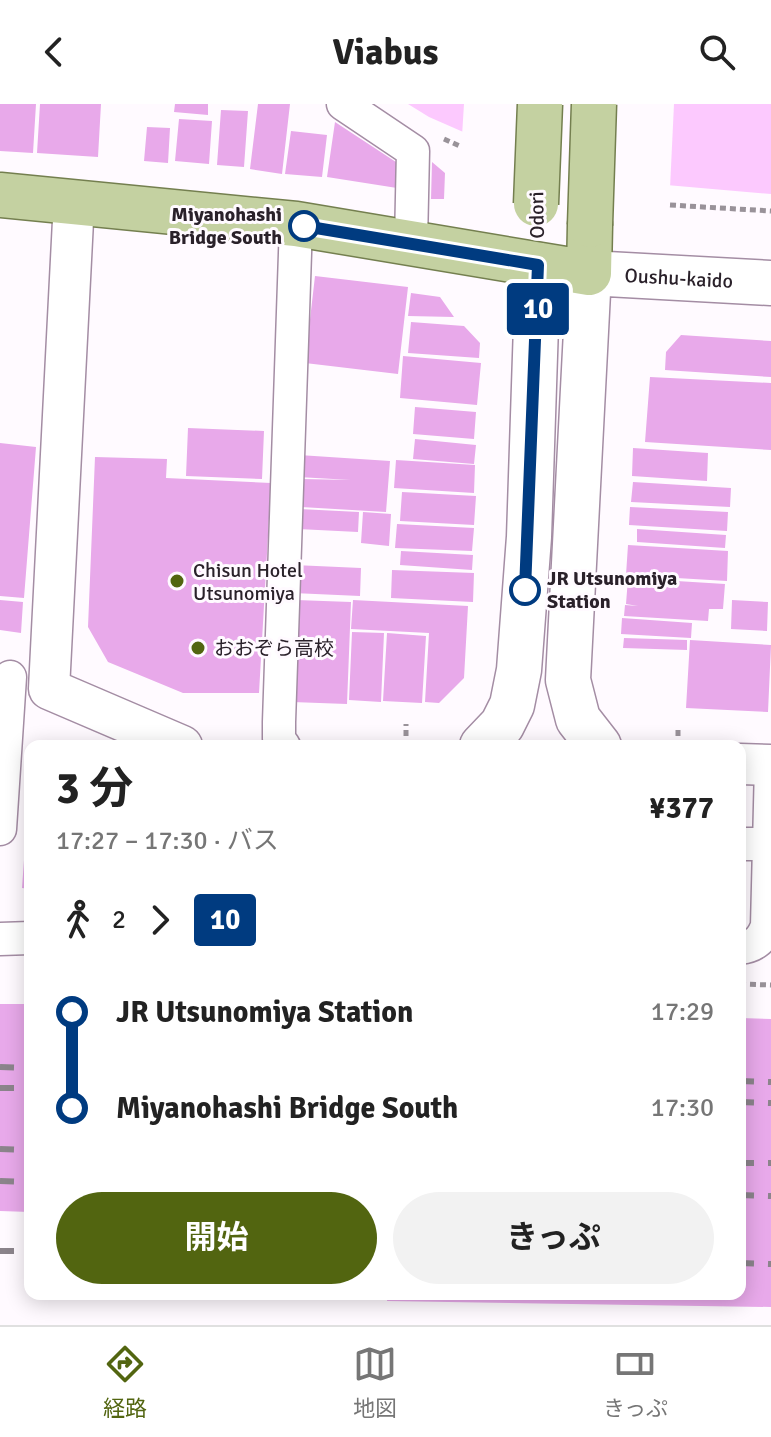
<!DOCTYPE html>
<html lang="ja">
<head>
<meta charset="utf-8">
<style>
	:root { --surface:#fff; --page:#f2f2f2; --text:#222; --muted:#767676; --line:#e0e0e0; --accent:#526510 }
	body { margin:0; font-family:Signika,"Noto Sans JP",sans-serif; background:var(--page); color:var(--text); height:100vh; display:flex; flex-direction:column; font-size:30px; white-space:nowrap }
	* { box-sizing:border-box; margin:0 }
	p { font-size:26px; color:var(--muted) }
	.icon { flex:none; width:44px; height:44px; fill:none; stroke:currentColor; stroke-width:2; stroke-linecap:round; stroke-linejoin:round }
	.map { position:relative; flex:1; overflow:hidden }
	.sheet { position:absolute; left:24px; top:636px; width:722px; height:560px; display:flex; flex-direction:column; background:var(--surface); border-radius:16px; box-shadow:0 4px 20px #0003 }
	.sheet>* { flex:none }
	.badge { padding:0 16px; border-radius:6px; font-size:28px; line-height:52px }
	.map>.badge { position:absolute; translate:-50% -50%; box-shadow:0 0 0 4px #fff }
	.legs { display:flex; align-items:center; gap:12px; height:88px; padding:0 32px; font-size:26px }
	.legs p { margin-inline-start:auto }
	.headline { display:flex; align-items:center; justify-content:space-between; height:136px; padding:0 32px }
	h1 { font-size:44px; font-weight:700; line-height:60px }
	.button { display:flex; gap:16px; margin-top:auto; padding:16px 32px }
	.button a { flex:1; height:92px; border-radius:48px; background:var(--accent); color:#fff; font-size:32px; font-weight:700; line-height:92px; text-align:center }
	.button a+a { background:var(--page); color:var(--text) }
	ul { padding:0 32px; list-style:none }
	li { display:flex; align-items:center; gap:28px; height:96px; font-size:30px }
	li i { display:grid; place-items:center; width:12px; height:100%; margin:0 10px; background:currentColor }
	li i::after { content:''; width:20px; height:20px; margin:-10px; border:6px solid; border-radius:50%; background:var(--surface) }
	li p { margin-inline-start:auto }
	li:first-child i { background:linear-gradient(#0000 50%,currentColor 0) }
	li:last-child i { background:linear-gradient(currentColor 50%,#0000 0) }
	header { display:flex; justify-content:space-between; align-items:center; height:104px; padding:0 32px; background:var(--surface); font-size:36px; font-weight:700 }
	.tabs { display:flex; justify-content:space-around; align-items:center; height:112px; border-top:2px solid var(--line); background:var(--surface); font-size:22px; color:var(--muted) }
	.tabs a { display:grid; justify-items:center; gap:4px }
	.tabs .active { color:var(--accent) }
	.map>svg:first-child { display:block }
	.water { fill:#fcc9fe }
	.pier { fill:#fffaff }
	.building { fill:#e8a9ea }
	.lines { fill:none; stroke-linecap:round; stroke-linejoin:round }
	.minor-casing { stroke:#a48da4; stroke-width:35 }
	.tertiary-casing { stroke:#a48da4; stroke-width:43 }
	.secondary-casing { stroke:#a48da4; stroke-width:47 }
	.primary-casing { stroke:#747f4f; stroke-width:47 }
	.path { stroke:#999299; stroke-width:5; stroke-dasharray:6 4; stroke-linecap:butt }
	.minor { stroke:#fff; stroke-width:32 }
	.tertiary { stroke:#fff; stroke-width:40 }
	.secondary { stroke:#fff; stroke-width:44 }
	.primary { stroke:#c4d1a1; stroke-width:44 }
	.rail { stroke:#8b848b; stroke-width:6; stroke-dasharray:14 14; stroke-linecap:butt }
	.primary-bridge-casing { stroke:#747f4f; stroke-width:47; stroke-linecap:butt }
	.primary-bridge { stroke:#c4d1a1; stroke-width:44 }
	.line-1-casing { stroke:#fff; stroke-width:18 }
	.line-1 { stroke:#003b80; stroke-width:12 }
	.stop-1-dot { fill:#fff; stroke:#003b80; stroke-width:4 }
	.poi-dot { fill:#526510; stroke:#fffaff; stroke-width:3 }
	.labels { text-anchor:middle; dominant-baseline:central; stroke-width:6; stroke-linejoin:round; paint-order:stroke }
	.stop-label { font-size:20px; font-weight:bold; fill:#2a212a; stroke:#fffaff; text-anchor:end }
	.street-label { font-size:20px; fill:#2a212a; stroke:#fffaff }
	.poi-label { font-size:20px; fill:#2a212a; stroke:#fffaff; text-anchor:start }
</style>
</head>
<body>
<header><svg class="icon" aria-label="back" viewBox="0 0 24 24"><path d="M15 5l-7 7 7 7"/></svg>Viabus<svg class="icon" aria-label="search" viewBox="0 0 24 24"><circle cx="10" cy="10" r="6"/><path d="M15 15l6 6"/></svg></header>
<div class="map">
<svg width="771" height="1221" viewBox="0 0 771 1221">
	<rect width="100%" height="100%" fill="#fffaff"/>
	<path class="water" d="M408 0H771V90L586 74 552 67 429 13Z"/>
	<path class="pier" d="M464 0H674L670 84 585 78 552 71 462 32Z"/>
	<path class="building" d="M0 0H36L33 49 0 47Z
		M40 0H101L98 53 37 49Z
		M175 0H208V11L174 8Z
		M258 0H290L282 70 250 65Z
		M221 6 248 7 244 63 217 61Z
		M179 15 212 17 209 60 175 57Z
		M335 18 399 60 397 84 327 73Z
		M147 23 170 24 168 59 144 57Z
		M291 27 327 31 322 73 285 70Z
		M432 58 445 69 444 95H431Z
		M315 172 408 183 398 270 305 259Z
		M411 189 440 193 454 213 408 212Z
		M411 218 464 222 480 239 479 254 408 249Z
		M681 231 771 237V273L665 266 666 248Z
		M403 252 481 259 477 301 400 294Z
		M650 273 771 279V346L645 338Z
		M415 303 476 308 474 335 413 330Z
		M188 324 264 327 262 375 186 372Z
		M415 335 476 341 474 360 413 355Z
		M0 339 36 343 24 494 0 492Z
		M633 344 708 349 707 377 632 372Z
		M299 351 390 357 386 408 301 403 302 375 351 376 298 373Z
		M95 353 167 355 166 374 271 379 259 589H183L108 558 88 523Z
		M396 356 475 361 474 389 394 384Z
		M633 378 731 384 730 403 631 398Z
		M402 388 476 392 474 421 400 417Z
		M630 403 728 408 727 427 629 421Z
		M299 405 359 408 358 428 298 425Z
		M363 408 391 410 389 442 361 439Z
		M397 420 474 424 472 447 395 444Z
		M637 425 726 431 725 444 637 438Z
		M628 441 728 447 727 477 626 471Z
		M401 447 473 451 472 466 400 461Z
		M294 461 361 464 360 492 293 489Z
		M392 466 474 469 473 498 391 494Z
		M628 474 725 480 723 505H709L708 517 624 512 625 501 638 502 626 500Z
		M0 496 23 498 21 529 0 526Z
		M296 496 351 498 347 600 292 598Z
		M353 496 468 502 464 574 439 599 425 598 429 529 351 525Z
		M732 496 768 498 767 527 731 525Z
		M622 514 692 519 691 534 621 530Z
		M352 528 384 529 381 598 349 596Z
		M387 529 426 532 422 599 383 597Z
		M624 534 687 536V546L623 544Z
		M690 536 771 541 768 608 686 604Z
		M28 700H30V785L22 784Z
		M0 900H30V1108L0 1107Z
		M740 914 771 915V1203L387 1197 388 1190H740Z"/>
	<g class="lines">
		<g class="minor-casing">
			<path id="minor" d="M343 0 413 47 411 138
				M284 642 279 635V618L296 120
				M0 725 10 573
				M740 740H769
				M0 835 30 834
				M740 844C755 842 762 836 767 822L771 661"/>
		</g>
		<g class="tertiary-casing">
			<path id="tertiary" d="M74 97 49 585 182 642
				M740 660 771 661"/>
		</g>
		<g class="secondary-casing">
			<g id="secondary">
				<path d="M482 642 502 621 512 601 519 566 529 433 538 161"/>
				<path id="s1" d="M599 642 578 615 568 576 589 169 771 179"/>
			</g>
		</g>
		<g class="primary-casing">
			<path id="primary" d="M0 91 296 120 589 169 590 121"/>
		</g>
		<path class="path" d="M444 35 462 43
			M670 101 771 107
			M406 642V620
			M678 642V624
			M740 880 771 881"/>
		<use href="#minor" class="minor"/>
		<use href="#tertiary" class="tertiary"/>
		<use href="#secondary" class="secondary"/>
		<use href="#primary" class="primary"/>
		<path class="rail" d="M0 963 30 964
			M740 977 771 978
			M0 984H30
			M740 998 771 999
			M0 1045 30 1046
			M740 1059H771
			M0 1077 30 1078
			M740 1091 771 1092
			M0 1147H30
			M740 1159 771 1160"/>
		<g class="primary-bridge-casing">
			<path id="primary-bridge" d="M536 100 540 0
				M590 121 594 0"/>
		</g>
		<use href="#primary-bridge" class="primary-bridge"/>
	</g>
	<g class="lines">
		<g class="line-1-casing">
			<path id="line-1" d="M304 122 538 161 525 486"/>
		</g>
		<use href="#line-1" class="line-1"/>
	</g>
	<g class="stop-1-dot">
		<circle cx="304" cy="122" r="14"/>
		<circle cx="525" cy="486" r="14"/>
	</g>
	<g class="poi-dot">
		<circle cx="177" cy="477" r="8"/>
		<circle cx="198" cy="544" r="8"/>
	</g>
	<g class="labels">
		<g class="stop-label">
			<text x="282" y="110">Miyanohashi<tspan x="282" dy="23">Bridge South</tspan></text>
			<text x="547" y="474" text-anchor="start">JR Utsunomiya<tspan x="547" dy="23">Station</tspan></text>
		</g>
		<g class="street-label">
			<text transform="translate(537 111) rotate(-91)">Odori</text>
			<text stroke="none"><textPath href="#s1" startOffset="572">Oushu-kaido</textPath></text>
		</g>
		<g class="poi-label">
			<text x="193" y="466">Chisun Hotel<tspan x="193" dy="23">Utsunomiya</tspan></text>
			<text x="214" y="544">おおぞら高校</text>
		</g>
	</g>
</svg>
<b class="badge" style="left:538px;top:205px;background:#003b80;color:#fff">10</b>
<section class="sheet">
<div class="headline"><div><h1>3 分</h1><p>17:27 – 17:30 · バス</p></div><b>¥377</b></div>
<div class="legs"><svg class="icon" aria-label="walk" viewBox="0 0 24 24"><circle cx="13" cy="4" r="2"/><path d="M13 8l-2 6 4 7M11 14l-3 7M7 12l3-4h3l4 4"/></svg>2<svg class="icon" aria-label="forward" viewBox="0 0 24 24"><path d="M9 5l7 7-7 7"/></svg><b class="badge" style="background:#003b80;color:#fff">10</b></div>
<ul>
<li><i style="color:#003b80"></i><b>JR Utsunomiya Station</b><p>17:29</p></li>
<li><i style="color:#003b80"></i><b>Miyanohashi Bridge South</b><p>17:30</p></li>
</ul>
<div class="button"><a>開始</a><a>きっぷ</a></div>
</section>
</div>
<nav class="tabs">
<a class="active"><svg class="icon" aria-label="directions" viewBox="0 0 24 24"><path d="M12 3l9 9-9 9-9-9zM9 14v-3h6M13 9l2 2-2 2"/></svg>経路</a>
<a><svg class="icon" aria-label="map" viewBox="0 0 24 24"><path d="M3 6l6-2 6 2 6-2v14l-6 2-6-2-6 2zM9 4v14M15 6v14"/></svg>地図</a>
<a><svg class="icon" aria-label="tickets" viewBox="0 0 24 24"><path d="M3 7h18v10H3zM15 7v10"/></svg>きっぷ</a>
</nav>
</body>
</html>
